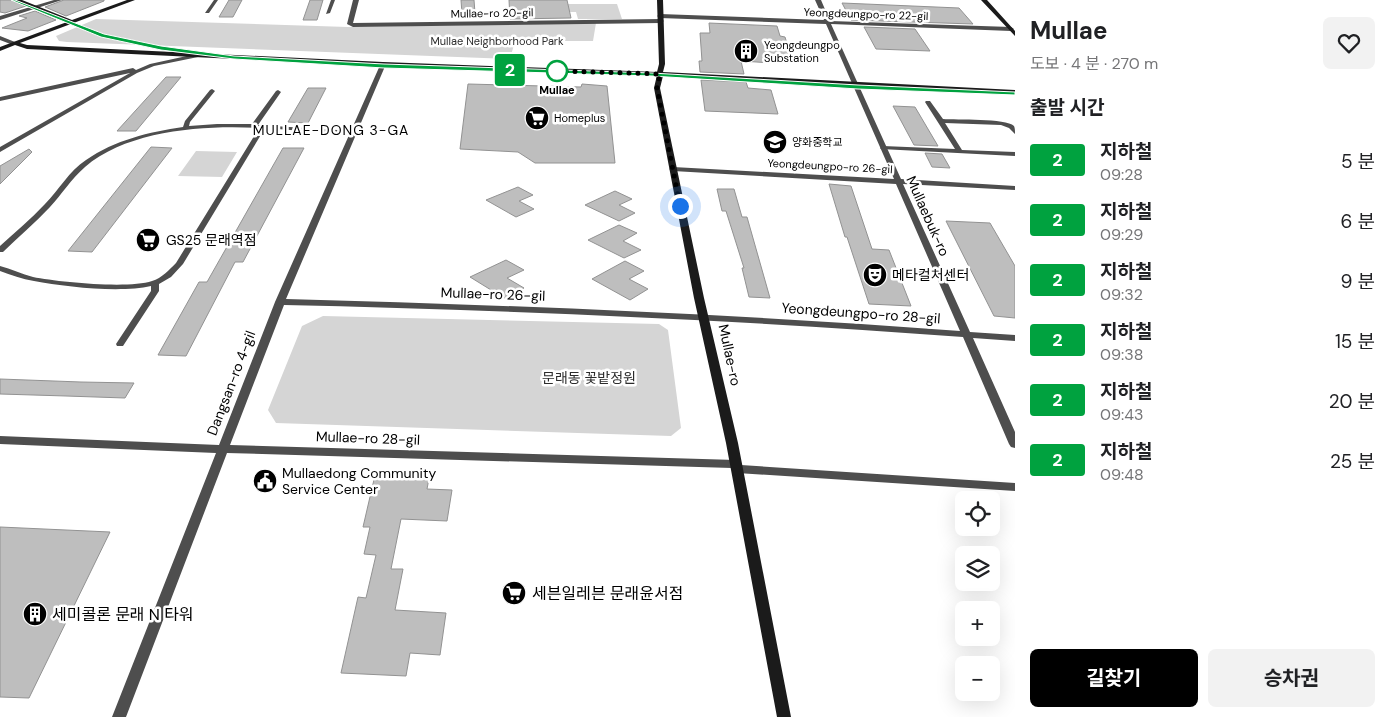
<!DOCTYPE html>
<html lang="ko">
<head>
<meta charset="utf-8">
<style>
	:root { --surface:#fff; --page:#f2f2f2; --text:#202124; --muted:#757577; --accent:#000 }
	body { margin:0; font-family:"DM Sans","Noto Sans KR",sans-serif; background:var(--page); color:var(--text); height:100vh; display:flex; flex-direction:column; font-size:19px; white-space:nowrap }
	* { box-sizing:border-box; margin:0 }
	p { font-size:16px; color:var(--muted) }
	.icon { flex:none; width:28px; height:28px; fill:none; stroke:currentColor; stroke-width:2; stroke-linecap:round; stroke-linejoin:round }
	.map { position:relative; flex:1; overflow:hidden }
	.drawer { display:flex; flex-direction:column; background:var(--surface); width:375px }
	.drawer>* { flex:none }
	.badge { padding:0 10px; border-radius:4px; font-size:18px; line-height:32px }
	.fabs { position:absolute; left:955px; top:491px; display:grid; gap:10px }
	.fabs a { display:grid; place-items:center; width:45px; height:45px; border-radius:8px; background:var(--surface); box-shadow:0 5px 20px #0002; font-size:25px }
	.you { position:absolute; width:25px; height:25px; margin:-12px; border:4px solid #fff; border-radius:50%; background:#1a73e8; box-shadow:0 0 0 8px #1a73e833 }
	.map>.badge { position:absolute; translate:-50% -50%; box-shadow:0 0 0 2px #fff }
	h2 { padding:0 15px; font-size:19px; line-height:45px }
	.round { display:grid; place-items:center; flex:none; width:52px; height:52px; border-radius:8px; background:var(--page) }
	.overview { display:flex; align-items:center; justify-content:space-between; height:85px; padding:0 15px }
	h1 { font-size:24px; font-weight:700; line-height:38px }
	.primary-button { display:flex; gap:10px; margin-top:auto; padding:10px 15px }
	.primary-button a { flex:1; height:58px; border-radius:8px; background:var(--accent); color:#fff; font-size:20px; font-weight:700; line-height:58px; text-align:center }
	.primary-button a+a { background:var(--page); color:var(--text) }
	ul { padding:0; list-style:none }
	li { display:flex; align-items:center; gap:15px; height:60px; padding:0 15px }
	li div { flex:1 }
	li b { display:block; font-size:19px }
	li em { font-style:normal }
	li .badge { min-width:55px; font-weight:700; text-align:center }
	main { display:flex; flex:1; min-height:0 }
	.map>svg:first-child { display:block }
	.green { fill:#d5d5d5 }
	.building { fill:#bebebe; stroke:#929292 }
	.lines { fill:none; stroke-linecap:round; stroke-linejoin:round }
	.lane { fill:#4e4e4e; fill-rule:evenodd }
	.street { fill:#4e4e4e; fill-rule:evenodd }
	.secondary { fill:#1b1b1b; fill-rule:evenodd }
	.line { fill:#00a23f; stroke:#fff }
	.walk { stroke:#000; stroke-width:5; stroke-dasharray:0 9 }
	.stop-dot { fill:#fff; stroke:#00a23f; stroke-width:2.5 }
	.labels { text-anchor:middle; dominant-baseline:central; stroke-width:5; stroke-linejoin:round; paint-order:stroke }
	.far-street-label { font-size:11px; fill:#000; stroke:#fff }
	.far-park-label { font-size:11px; fill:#2c2c2c; stroke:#fff }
	.far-poi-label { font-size:11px; fill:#000; stroke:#fff; text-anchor:start }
	.far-stop-label { font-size:11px; font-weight:bold; fill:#000; stroke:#fff }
	.far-quarter-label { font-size:14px; letter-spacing:1px; fill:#000; stroke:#fff }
	.street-label { font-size:14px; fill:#000; stroke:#fff }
	.poi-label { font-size:14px; fill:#000; stroke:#fff; text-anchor:start }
	.park-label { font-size:14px; fill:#2c2c2c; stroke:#fff }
	.near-poi-label { font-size:16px; fill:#000; stroke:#fff; text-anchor:start }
</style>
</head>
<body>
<main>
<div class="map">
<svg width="1015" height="717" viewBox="0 0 1015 717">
	<rect width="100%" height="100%" fill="#fff"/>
	<path class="green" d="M528 4H617L622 19H578L576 12H529Z
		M96 19 348 27 596 23 593 41H515L510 59 67 42 59 41 56 36Z
		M196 151 237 152 222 177 178 176Z
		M323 316 659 324 668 330 681 428 671 436 276 423 268 410 302 326Z"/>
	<path class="building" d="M0 0H13L26 6 5 13 0 12Z
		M64 0H104V1L66 16 45 7Z
		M229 0H242L233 17H219Z
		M310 0H323L317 20H303Z
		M461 0H474L475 13 462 14Z
		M509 0H567L571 18 510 19Z
		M842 3 959 8 973 24 851 20Z
		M35 11 56 20 28 31 2 28 27 18 19 16Z
		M709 23 777 26 780 36 785 37 792 60 771 59 772 63 741 61 744 74 700 72 699 61H702L700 33H710Z
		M864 27 915 29 930 51 876 49Z
		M166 77H181L136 131H117Z
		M701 80 746 82 748 88 771 90 778 114 705 111Z
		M468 84 581 87 582 84 607 86 615 163H535L518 152 460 149Z
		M308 88H326L308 123 288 122Z
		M893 106 915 107 938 146 914 145Z
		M151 147 172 148 92 252 68 251Z
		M283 148H304L243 262H235L186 356 158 355 199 282H207Z
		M29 149 32 152 0 184V166Z
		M925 153 942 154 950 168 932 167Z
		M829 184 851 186 872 249 889 250 911 306 869 304 847 237H845Z
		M518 187 533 195 519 201 534 209 516 217 486 200Z
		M717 189H734L742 217H747L770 298 749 297 742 268H744L726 211H722Z
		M615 191 632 199 619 205 635 213 619 221 585 205Z
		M946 221 990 223 1015 266V318L994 316Z
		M619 225 637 233 623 241 641 250 624 258 588 240Z
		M506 260 524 270 507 278 524 288 504 298 470 277Z
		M625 261 644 271 629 279 648 289 630 300 592 279Z
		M0 379 81 382 134 383 125 398 66 396 0 394Z
		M376 471 430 473 427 489 452 490 447 521 401 519 391 569H403L395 610 446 613 440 655 410 653 406 676 341 673 358 597 366 598 376 555 364 554 370 527H363Z
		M0 527 110 532 29 698 0 697Z"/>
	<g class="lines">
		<path class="lane" d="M214 0H218L209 13H205Z
			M331 0H335L330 13 326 14Z
			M212 89 215 91 190 122 189 126 217 124H252L276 91 278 90 281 92 258 125 353 131 356 133 353 135 265 128 183 264 171 277 159 284V291L123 346H117L116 344 151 291V286C121 293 65 287 34 281 22 279 11 275 0 271V266C11 269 22 274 33 277 58 282 128 289 152 281 162 278 169 270 176 263L259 128C204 125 128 130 85 167 71 179 62 194 50 207 35 223 18 237 3 252H0V246C15 232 31 219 45 204 59 190 69 171 86 160 115 140 149 132 183 127L185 121 210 90Z
			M926 101H930L943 119C956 120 1006 118 1014 126 1015 128 1015 131 1015 134L1009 128 1001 125 945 123 962 150 1015 152V156L881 149 880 148 883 146 955 149 925 102Z"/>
		<path class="street" d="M54 0H62L0 20V16Z
			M353 0H359L353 23 661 19 664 21 661 23 353 27 347 24Z
			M815 0H821L830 21 1011 27 1014 29 1011 31 831 24 901 179 1015 186V190L903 184 970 332 1015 335V341L973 338 1015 432V448L1011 447 1009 444 963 337C737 320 510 310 284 305L230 445 736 460 740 461 741 465 1015 483V491L737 473 733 472 732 468 227 453 126 717H112L216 453 0 444V436L219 445 275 302 381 63 386 64 286 299C511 305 736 314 960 331L896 184 673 171 669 169 673 167 894 179 826 24 660 18 657 16 660 14 824 20Z
			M0 36 15 42 16 43 13 45 0 40Z
			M196 54 199 56 198 57 154 66 137 73 0 152V147L130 73 0 101V97L133 68 136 70 150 64Z"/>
		<path class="secondary" d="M15 0H22L72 20 127 0H135L20 43 27 45 383 62 657 72 659 64 657 0H663L665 64 663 72 1015 90V94L663 76 660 88 704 298 738 443 791 717H777L726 443 694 298 654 88 657 75 383 66 27 49 15 45 0 51V47L67 22Z
			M981 0H987L1015 31V36Z"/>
	</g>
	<path class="line" d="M11 0H15L104 34 161 46 234 56 384 64 652 73 858 85 1015 92V95L858 89 652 76 384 68 234 59 161 50 101 37Z"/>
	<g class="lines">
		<path class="walk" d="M557 71 660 74 657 88 680 206"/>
	</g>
	<defs>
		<g id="building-disc" transform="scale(1.25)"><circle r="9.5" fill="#000" stroke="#fff"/><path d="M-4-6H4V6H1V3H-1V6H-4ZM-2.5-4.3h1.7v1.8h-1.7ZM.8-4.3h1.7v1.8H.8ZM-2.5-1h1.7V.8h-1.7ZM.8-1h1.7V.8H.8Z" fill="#fff"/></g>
		<g id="supermarket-disc" transform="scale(1.25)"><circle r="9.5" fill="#000" stroke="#fff"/><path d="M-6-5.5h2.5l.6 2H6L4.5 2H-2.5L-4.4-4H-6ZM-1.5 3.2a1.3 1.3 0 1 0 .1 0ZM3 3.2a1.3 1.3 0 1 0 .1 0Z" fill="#fff"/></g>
		<g id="school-disc" transform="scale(1.25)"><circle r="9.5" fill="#000" stroke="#fff"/><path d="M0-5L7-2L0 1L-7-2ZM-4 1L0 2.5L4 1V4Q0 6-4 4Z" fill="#fff"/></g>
		<g id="theatre-disc" transform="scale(1.25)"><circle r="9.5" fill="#000" stroke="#fff"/><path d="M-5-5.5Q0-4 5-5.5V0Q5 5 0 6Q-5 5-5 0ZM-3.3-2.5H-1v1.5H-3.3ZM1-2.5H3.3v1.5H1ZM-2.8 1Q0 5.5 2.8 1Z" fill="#fff"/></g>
		<g id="civic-disc" transform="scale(1.25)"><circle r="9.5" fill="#000" stroke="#fff"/><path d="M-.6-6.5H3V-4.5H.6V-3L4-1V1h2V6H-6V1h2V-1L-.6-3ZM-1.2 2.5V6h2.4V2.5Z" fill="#fff"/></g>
	</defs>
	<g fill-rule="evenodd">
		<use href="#building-disc" x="746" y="51"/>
		<use href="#supermarket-disc" x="537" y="118"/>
		<use href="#school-disc" x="775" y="142"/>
		<use href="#supermarket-disc" x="148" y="240"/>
		<use href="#theatre-disc" x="875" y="275"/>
		<use href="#civic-disc" x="265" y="481"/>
		<use href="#supermarket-disc" x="514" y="593"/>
		<use href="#building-disc" x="35" y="614"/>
	</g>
	<circle class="stop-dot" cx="557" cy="71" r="10"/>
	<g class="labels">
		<g class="far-street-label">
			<text transform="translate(492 13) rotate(-1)">Mullae-ro 20-gil</text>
			<text transform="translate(866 14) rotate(2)">Yeongdeungpo-ro 22-gil</text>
			<text transform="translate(830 166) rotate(3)">Yeongdeungpo-ro 26-gil</text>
		</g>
		<g class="far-park-label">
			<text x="497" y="41">Mullae Neighborhood Park</text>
		</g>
		<g class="far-poi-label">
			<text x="764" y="45">Yeongdeungpo<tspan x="764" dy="13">Substation</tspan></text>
			<text x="554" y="118">Homeplus</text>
			<text x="792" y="142">양화중학교</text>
		</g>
		<g class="far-stop-label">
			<text x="557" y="90">Mullae</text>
		</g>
		<g class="far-quarter-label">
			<text x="331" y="130">MULLAE-DONG 3-GA</text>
		</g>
		<g class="street-label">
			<text transform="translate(928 216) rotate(66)">Mullaebuk-ro</text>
			<text transform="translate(493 294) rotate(2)">Mullae-ro 26-gil</text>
			<text transform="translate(861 313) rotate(4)">Yeongdeungpo-ro 28-gil</text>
			<text transform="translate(730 355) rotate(78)">Mullae-ro</text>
			<text transform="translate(231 383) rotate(-69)">Dangsan-ro 4-gil</text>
			<text transform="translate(368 438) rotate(2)">Mullae-ro 28-gil</text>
		</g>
		<g class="poi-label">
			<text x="166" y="240">GS25 문래역점</text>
			<text x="892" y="275">메타컬처센터</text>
			<text x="282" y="473">Mullaedong Community<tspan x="282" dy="16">Service Center</tspan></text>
		</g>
		<g class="park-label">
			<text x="589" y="378">문래동 꽃밭정원</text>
		</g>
		<g class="near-poi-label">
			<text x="532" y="593">세븐일레븐 문래윤서점</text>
			<text x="52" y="614">세미콜론 문래 N 타워</text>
		</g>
	</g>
</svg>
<div class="fabs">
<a><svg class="icon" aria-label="locate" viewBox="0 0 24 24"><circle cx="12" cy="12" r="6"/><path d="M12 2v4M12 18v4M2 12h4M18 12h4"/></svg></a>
<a><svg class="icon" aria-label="layers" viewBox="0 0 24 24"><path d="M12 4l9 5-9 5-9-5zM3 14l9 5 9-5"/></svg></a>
<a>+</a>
<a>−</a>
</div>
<div class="you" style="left:680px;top:206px"></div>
<b class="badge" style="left:510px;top:70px;background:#00a23f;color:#fff">2</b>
</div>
<section class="drawer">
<div class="overview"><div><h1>Mullae</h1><p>도보 · 4 분 · 270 m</p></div><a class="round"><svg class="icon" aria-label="heart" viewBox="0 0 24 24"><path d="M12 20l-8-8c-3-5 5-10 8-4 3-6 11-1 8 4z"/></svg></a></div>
<h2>출발 시간</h2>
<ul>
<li><span class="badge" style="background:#00a23f;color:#fff">2</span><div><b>지하철</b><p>09:28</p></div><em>5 분</em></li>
<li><span class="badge" style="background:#00a23f;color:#fff">2</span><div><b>지하철</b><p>09:29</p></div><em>6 분</em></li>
<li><span class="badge" style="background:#00a23f;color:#fff">2</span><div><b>지하철</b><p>09:32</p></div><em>9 분</em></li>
<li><span class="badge" style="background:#00a23f;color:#fff">2</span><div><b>지하철</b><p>09:38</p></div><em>15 분</em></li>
<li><span class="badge" style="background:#00a23f;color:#fff">2</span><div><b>지하철</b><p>09:43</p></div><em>20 분</em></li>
<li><span class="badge" style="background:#00a23f;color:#fff">2</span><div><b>지하철</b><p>09:48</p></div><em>25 분</em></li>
</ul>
<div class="primary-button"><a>길찾기</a><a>승차권</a></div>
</section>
</main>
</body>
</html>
